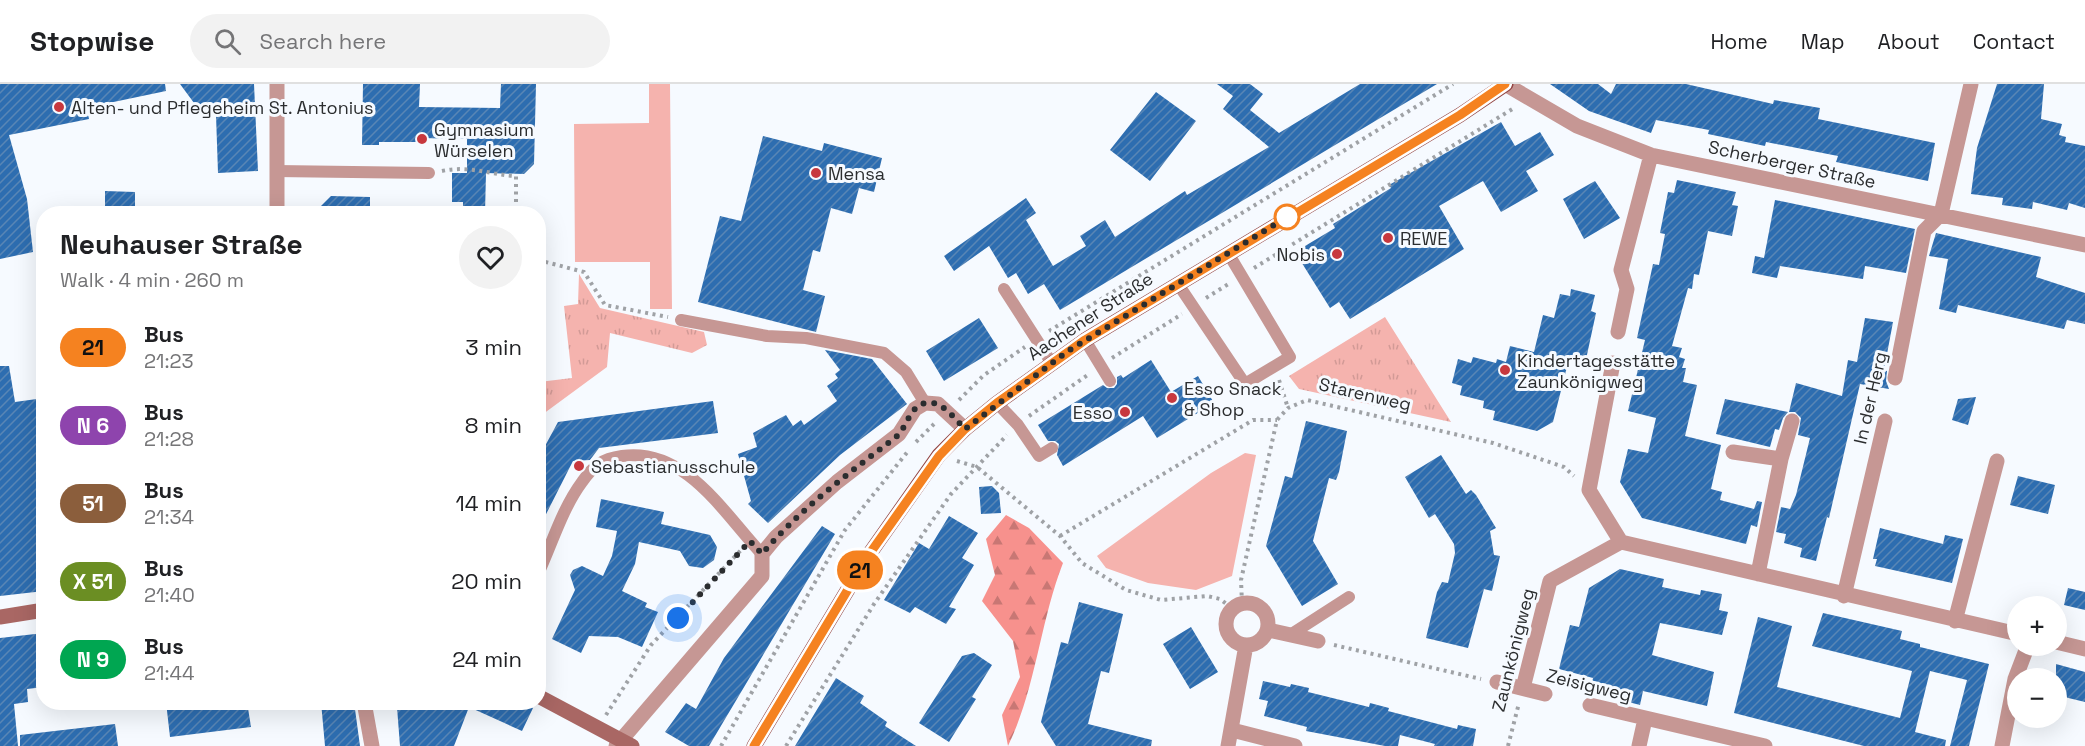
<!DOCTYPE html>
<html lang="en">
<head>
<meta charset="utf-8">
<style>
	:root { --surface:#fff; --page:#f2f2f2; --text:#202124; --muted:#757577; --line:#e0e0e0 }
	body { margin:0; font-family:"Space Grotesk",sans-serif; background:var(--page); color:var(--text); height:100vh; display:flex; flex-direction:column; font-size:22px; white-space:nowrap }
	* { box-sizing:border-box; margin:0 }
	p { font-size:20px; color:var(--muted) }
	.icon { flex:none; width:33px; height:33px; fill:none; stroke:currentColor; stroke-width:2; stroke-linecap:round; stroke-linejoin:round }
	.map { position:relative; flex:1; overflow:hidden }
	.panel { position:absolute; left:36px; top:122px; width:510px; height:504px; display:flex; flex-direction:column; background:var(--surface); border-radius:24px; box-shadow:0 6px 24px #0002 }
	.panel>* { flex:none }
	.badge { padding:0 12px; border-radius:20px; font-size:21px; line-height:39px }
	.controls { position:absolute; left:2007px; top:512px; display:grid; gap:12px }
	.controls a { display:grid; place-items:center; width:60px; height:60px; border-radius:50%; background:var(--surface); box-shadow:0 6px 24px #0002; font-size:30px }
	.you { position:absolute; width:30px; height:30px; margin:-15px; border:4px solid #fff; border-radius:50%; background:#1a73e8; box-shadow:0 0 0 9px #1a73e833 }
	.map>.badge { position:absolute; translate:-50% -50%; box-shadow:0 0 0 3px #fff }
	.round { display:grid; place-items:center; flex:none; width:63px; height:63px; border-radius:32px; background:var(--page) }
	.summary { display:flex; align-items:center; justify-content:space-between; height:102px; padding:0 24px }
	h1 { font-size:28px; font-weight:700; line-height:45px }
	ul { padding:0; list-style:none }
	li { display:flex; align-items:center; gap:18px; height:78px; padding:0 24px }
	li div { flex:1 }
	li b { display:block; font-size:22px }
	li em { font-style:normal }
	li .badge { min-width:66px; font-weight:700; text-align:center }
	header { display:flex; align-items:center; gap:36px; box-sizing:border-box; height:84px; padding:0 30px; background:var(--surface); border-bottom:2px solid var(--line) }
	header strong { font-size:28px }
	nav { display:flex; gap:33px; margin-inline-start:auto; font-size:21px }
	.search { width:420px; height:54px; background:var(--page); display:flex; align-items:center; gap:15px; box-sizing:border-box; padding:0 21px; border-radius:33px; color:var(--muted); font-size:22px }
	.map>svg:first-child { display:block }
	.grass { fill:url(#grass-tufts) }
	.forest { fill:url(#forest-firs) }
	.pitch { fill:#f5b3ae }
	.building { fill:url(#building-hatch) }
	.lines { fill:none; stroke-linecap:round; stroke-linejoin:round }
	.path { stroke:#9fa2a6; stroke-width:4; stroke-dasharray:3 4.5; stroke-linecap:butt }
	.lane { stroke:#c69794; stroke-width:12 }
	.street { stroke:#c69794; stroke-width:15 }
	.secondary { stroke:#a96764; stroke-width:15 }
	.primary { stroke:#924442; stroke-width:15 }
	.line-casing { stroke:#fff; stroke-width:14 }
	.line { stroke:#f58220; stroke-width:9 }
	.walk { stroke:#2b2d2f; stroke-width:6; stroke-dasharray:0 10.8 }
	.poi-dot { fill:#c7383e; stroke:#f6faff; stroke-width:2 }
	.stop-dot { fill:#fff; stroke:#f58220; stroke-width:3 }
	.labels { text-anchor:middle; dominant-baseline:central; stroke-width:6; stroke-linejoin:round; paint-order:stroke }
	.poi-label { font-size:18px; fill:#2b2d2f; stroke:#f6faff; text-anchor:start }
	.street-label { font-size:18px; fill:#2b2d2f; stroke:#f6faff }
</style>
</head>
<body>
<header>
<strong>Stopwise</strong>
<div class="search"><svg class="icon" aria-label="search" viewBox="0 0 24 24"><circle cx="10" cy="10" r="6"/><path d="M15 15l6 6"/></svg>Search here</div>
<nav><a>Home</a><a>Map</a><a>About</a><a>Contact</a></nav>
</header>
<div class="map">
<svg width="2085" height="662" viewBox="0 0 2085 662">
	<defs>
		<pattern id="grass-tufts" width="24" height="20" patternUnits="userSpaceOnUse" patternTransform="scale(1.5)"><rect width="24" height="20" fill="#f5b3ae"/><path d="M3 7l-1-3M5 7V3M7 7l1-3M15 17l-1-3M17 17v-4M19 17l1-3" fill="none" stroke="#d29a96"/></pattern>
		<pattern id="forest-firs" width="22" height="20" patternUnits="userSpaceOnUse" patternTransform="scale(1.5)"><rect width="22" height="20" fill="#f7918d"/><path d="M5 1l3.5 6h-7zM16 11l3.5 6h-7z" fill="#c87774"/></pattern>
		<pattern id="building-hatch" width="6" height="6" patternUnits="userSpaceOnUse" patternTransform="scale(1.5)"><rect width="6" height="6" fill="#2d6db0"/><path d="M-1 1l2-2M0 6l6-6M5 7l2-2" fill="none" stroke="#5986b5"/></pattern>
	</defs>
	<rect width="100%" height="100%" fill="#f6faff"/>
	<path class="grass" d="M579 190 600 224 704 248 707 261 692 269 610 249 607 283 539 333V298L572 294 564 222 578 220Z
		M1385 233 1451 338 1299 305 1289 292Z"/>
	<path class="forest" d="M1006 431 1029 444 1063 479C1040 538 1036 604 1008 662L1002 631 1020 593 1013 557 982 517 995 491 986 455Z"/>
	<path class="pitch" d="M649 0H670L672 225H650V178H575L574 40 649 39Z
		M1245 369 1256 371 1232 492 1196 506 1148 499 1106 484 1097 472 1211 389Z"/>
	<path class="building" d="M0 0H165L166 7 104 20 106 26 88 30 89 35 9 51 27 115 33 168 0 175Z
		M180 0H254L258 87 218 89 216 31 194 19Z
		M363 0H420L419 23 500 24 501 0H536L534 80 524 90 486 89 485 129H463V118H452V89H467V55L419 54V58H379V61H362Z
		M1217 0H1250L1263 10 1250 26 1279 49 1360 0H1437L1060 226 1044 200 1028 210 1016 189 1008 194 989 162 954 187 944 172 1026 114 1036 129 1026 136 1053 182 1086 162 1080 152 1105 136 1115 153 1185 107 1187 111 1269 63 1223 25 1233 12Z
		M1550 0H1598L1611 10 1616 0H1686L1773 20 1774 16 1820 24 1818 35 1935 59 1928 97 1836 78 1838 72 1766 58 1765 62 1708 50 1709 46 1656 36 1651 49 1589 27Z
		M1997 0H2044L2041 35 2062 40 2059 51 2066 53 2065 58 2085 62V124L2069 119 2067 126 2033 118 2032 125 2002 121 2003 114 1971 110 1977 64Z
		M1156 8 1196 37 1150 97 1110 66Z
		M1501 38 1515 62 1540 48 1554 71 1526 87 1538 107 1501 128 1483 97 1439 122 1464 165 1350 235 1339 218 1330 224 1295 168 1335 144 1333 140 1391 104 1389 101Z
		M763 52 822 67 824 59 882 74 874 108 859 104 852 130 831 124 820 168 813 166 803 206 825 212 816 248 698 218 720 132 741 137Z
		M1677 96 1736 108 1732 121 1738 122 1732 152 1708 147 1699 191 1694 190 1692 205 1688 204 1672 262 1682 264 1679 273 1685 275 1682 284H1686L1683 298 1697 301 1685 352 1721 361 1711 405 1722 408 1720 416 1754 425 1757 417 1762 418 1757 443 1751 441 1746 460 1642 434 1620 398 1628 365 1648 369 1656 334 1628 327 1645 256 1637 254 1653 180 1659 181 1665 150 1660 149 1668 108 1674 109Z
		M1595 97 1620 134 1584 155 1563 115Z
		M105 107 135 108V129H105Z
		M331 112 370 113V129H314Z
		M1775 116 1915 145 1906 189 1865 182 1863 195 1780 182 1777 194 1752 189 1755 172 1764 174Z
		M1936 149 2041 173 2036 193 2085 209V240L2067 236 2064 245 1958 221 1956 229 1939 225 1948 175 1929 172Z
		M1571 205 1595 211 1591 227 1596 229 1585 280 1569 275 1553 338 1537 347 1493 336 1495 327 1483 324 1484 317 1460 311 1462 302 1452 299 1458 275 1471 279 1473 273 1496 279 1497 275 1506 278 1510 262 1534 268 1543 231 1554 234 1560 210 1570 212Z
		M979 234 998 264 944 297 926 267Z
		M1865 234 1893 238 1884 286 1887 287 1886 297 1889 305 1860 300 1829 434 1827 433 1816 477 1800 473 1802 464 1784 459 1786 450 1776 448 1781 423 1790 425 1796 411 1810 354 1798 351 1801 334 1795 328H1789L1796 299 1842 312 1848 276 1857 278Z
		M825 266 872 275 907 320 840 371 768 439 748 420 751 417 738 370 757 363 753 349 786 331 793 342 801 336 804 341 837 317 827 302 838 294 835 290 840 286Z
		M1151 276 1171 308 1198 292 1214 319 1157 354 1143 332 1063 382 1057 371 1059 360 1055 357H1048L1038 341 1103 301 1107 304H1114L1117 300V293L1121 291 1123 294Z
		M0 282H9L15 318 44 314V507L0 512Z
		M1976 313 1968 341 1952 336 1958 315Z
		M1725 315 1788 328 1783 334 1779 346 1775 345 1770 363 1716 350Z
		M713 317 718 349 599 364 590 376 573 377 538 446V375L558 338Z
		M1306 337 1347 347 1339 388 1336 396 1329 394 1313 457 1338 500 1302 522 1266 462 1285 392 1292 394Z
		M1441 371 1466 410 1471 406 1476 411 1496 444 1490 447 1494 471 1500 472 1492 507 1484 505 1468 564 1426 554 1437 508 1442 498 1448 499 1455 469 1454 460 1435 430 1429 434 1405 393Z
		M2018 392 2055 401 2048 430 2010 421Z
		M992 402 999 409 1001 429 981 430 979 403Z
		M601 415 664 428 661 440 710 451 717 463 714 476 703 484 689 482 680 467 639 458 635 480 622 507 647 519 645 523 658 528 642 563 618 553 589 552 581 569 552 555 575 506 570 491 573 486 582 482 603 492 612 472 617 447 596 443Z
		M949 432 978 449 962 474 974 481 949 523 956 525 946 540 915 523 910 529 884 516 919 459 929 465Z
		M822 442 835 450 709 662H689L665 648 686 619 696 625 724 574Z
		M1880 444 1943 460 1945 451 1963 455 1952 499 1875 482 1877 475H1873Z
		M1620 485 1664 495 1662 503 1700 511 1701 506 1722 510 1719 526 1728 528 1722 551 1660 539 1652 571 1714 588 1707 622 1643 607 1640 621 1590 608 1593 594 1559 585 1570 541 1579 543 1589 504Z
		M2068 504 2085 508V526L2064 521Z
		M1079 518 1123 530 1109 589 1101 587 1088 640 1152 656 1151 662H1056L1041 638 1061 558 1068 560Z
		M1823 529 1902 547 1900 555 1920 560V563L1989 580 1969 662H1950L1967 596 1930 587 1915 648 1946 656 1945 662H1864L1734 629 1758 533 1792 542 1777 603 1900 634 1912 587 1812 562Z
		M1191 543 1218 588 1190 605 1163 560Z
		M44 549V603L27 605 28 618 14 620 18 662H0V554Z
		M974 569 992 581 972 613 976 615 949 658 919 639 962 572Z
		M2056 580 2085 588V618L2056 611Z
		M836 594 864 612 860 619 887 638 885 642 916 662H795Z
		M1263 597 1290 603 1291 600 1309 604 1308 608 1369 623 1370 619 1389 624 1388 627 1457 645 1458 641 1476 645 1473 662H1434L1435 660 1400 651 1398 662H1385L1306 647 1307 643 1264 632 1268 617 1259 615Z
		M166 618H247L251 643 170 653Z
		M321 618H354L360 662H325Z
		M452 618H519L533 624 522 647 469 623 454 662H400L397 623Z
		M115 640 118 662H20V651Z"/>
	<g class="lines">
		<path class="path" d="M442 87C470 81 490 91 516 92V129
			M538 176 584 188 605 221 668 233
			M1254 184 1514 24
			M1206 214 1230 199
			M1049 247 1453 0
			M1112 274 1182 230
			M1279 296 1288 324
			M959 316 984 291 1025 263
			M1029 332 1089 290
			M916 358 934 340
			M957 377 977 383 1060 452 1082 479 1126 506 1161 516 1207 512 1220 515 1232 524
			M1060 452 1253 336H1277
			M1242 519 1241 496 1277 336 1288 324 1307 316 1493 359 1564 383 1574 392
			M1334 561 1481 595
			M606 631 651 561 741 466
			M721 662 845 446 909 366
			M786 662 874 520 951 410 1007 351
			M1508 662 1519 619"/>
		<path class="lane" d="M276 87 429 89
			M1178 200 1245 300 1290 273 1228 169
			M1004 205 1051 278
			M681 236 767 252 806 254 884 269 906 288 925 319
			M1085 256 1110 297
			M997 319 1018 341 1039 372 1052 364
			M538 490C552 460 562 425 582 398 594 381 602 375 622 372 686 363 724 430 762 470
			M1290 551 1349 513"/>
		<path class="street" d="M277 0V129
			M1505 0 1577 42 1651 71 2085 161
			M1618 248 1627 205 1621 186 1651 71
			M1895 294 1924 147 1941 130 1971 0
			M1733 368 1781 375
			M1621 458 2018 550
			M1758 490 1781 375 1792 337
			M1844 512 1885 337
			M1226 540a21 21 0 1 1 42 0a21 21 0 1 1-42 0Z
			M1955 537 1997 377
			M1268 546 1318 557
			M2056 558 2085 565
			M1497 598 1545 610
			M1523 604 1550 497 1621 458 1589 406 1613 279
			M364 618 372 662
			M1590 621 1765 662
			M1232 646 1295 662
			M616 662 762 492V470L776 453 837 398 899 350 915 325 925 319 938 320 965 345
			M1228 662 1246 561
			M1639 662 1645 635
			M2002 662 2015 595 2028 561"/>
		<path class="secondary" d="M0 533 44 526
			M538 612 632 662"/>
		<path class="primary" d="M754 662 868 472 939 371 965 345 997 319 1085 256 1460 31 1506 0"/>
	</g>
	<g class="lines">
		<g class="line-casing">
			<path id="line" d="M754 662 868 472 939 372 965 345 997 319 1085 256 1460 31 1505 0"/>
		</g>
		<use href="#line" class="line"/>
		<path class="walk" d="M678 534 750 457 762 470C800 425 849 389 896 353 907 344 909 323 925 319 941 315 955 335 965 345L1068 267 1297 127 1287 133"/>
	</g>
	<g class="poi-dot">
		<circle cx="59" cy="23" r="6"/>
		<circle cx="422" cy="55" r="6"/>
		<circle cx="816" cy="89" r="6"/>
		<circle cx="1388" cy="154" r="6"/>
		<circle cx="1337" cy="170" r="6"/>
		<circle cx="1505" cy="286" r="6"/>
		<circle cx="1172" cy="314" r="6"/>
		<circle cx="1125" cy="328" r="6"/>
		<circle cx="579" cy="382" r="6"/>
	</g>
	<circle class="stop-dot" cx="1287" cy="133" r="12"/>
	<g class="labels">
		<g class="poi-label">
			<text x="71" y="23">Alten- und Pflegeheim St. Antonius</text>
			<text x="434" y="45">Gymnasium<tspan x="434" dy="21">Würselen</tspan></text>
			<text x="828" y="89">Mensa</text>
			<text x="1400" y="154">REWE</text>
			<text x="1325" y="170" text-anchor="end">Nobis</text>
			<text x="1517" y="276">Kindertagesstätte<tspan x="1517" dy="21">Zaunkönigweg</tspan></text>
			<text x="1184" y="304">Esso Snack<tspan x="1184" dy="21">&amp; Shop</tspan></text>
			<text x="1113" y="328" text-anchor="end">Esso</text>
			<text x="591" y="382">Sebastianusschule</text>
		</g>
		<g class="street-label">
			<text transform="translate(1792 80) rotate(12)">Scherberger Straße</text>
			<text transform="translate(1090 232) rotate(-33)">Aachener Straße</text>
			<text transform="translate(1365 310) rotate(13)">Starenweg</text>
			<text transform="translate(1870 314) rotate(-77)">In der Herg</text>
			<text transform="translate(1513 566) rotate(-76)">Zaunkönigweg</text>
			<text transform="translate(1589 601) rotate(14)">Zeisigweg</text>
		</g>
	</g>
</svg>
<div class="controls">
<a>+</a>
<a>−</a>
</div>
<div class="you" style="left:678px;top:534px"></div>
<b class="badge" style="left:860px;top:486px;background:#f58220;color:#111">21</b>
<section class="panel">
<div class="summary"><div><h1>Neuhauser Straße</h1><p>Walk · 4 min · 260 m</p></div><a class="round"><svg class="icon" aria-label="heart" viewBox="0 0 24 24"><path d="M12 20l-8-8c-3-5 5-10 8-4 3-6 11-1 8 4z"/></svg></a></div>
<ul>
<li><span class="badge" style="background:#f58220;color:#111">21</span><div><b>Bus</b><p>21:23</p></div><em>3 min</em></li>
<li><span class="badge" style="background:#8e44ad;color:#fff">N 6</span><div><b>Bus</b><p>21:28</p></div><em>8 min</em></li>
<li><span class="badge" style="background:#8b5e3c;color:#fff">51</span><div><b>Bus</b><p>21:34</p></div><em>14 min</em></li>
<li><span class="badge" style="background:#6b8e23;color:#fff">X 51</span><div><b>Bus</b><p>21:40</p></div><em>20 min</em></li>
<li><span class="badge" style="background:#00a651;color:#fff">N 9</span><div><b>Bus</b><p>21:44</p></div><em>24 min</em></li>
</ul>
</section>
</div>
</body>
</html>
